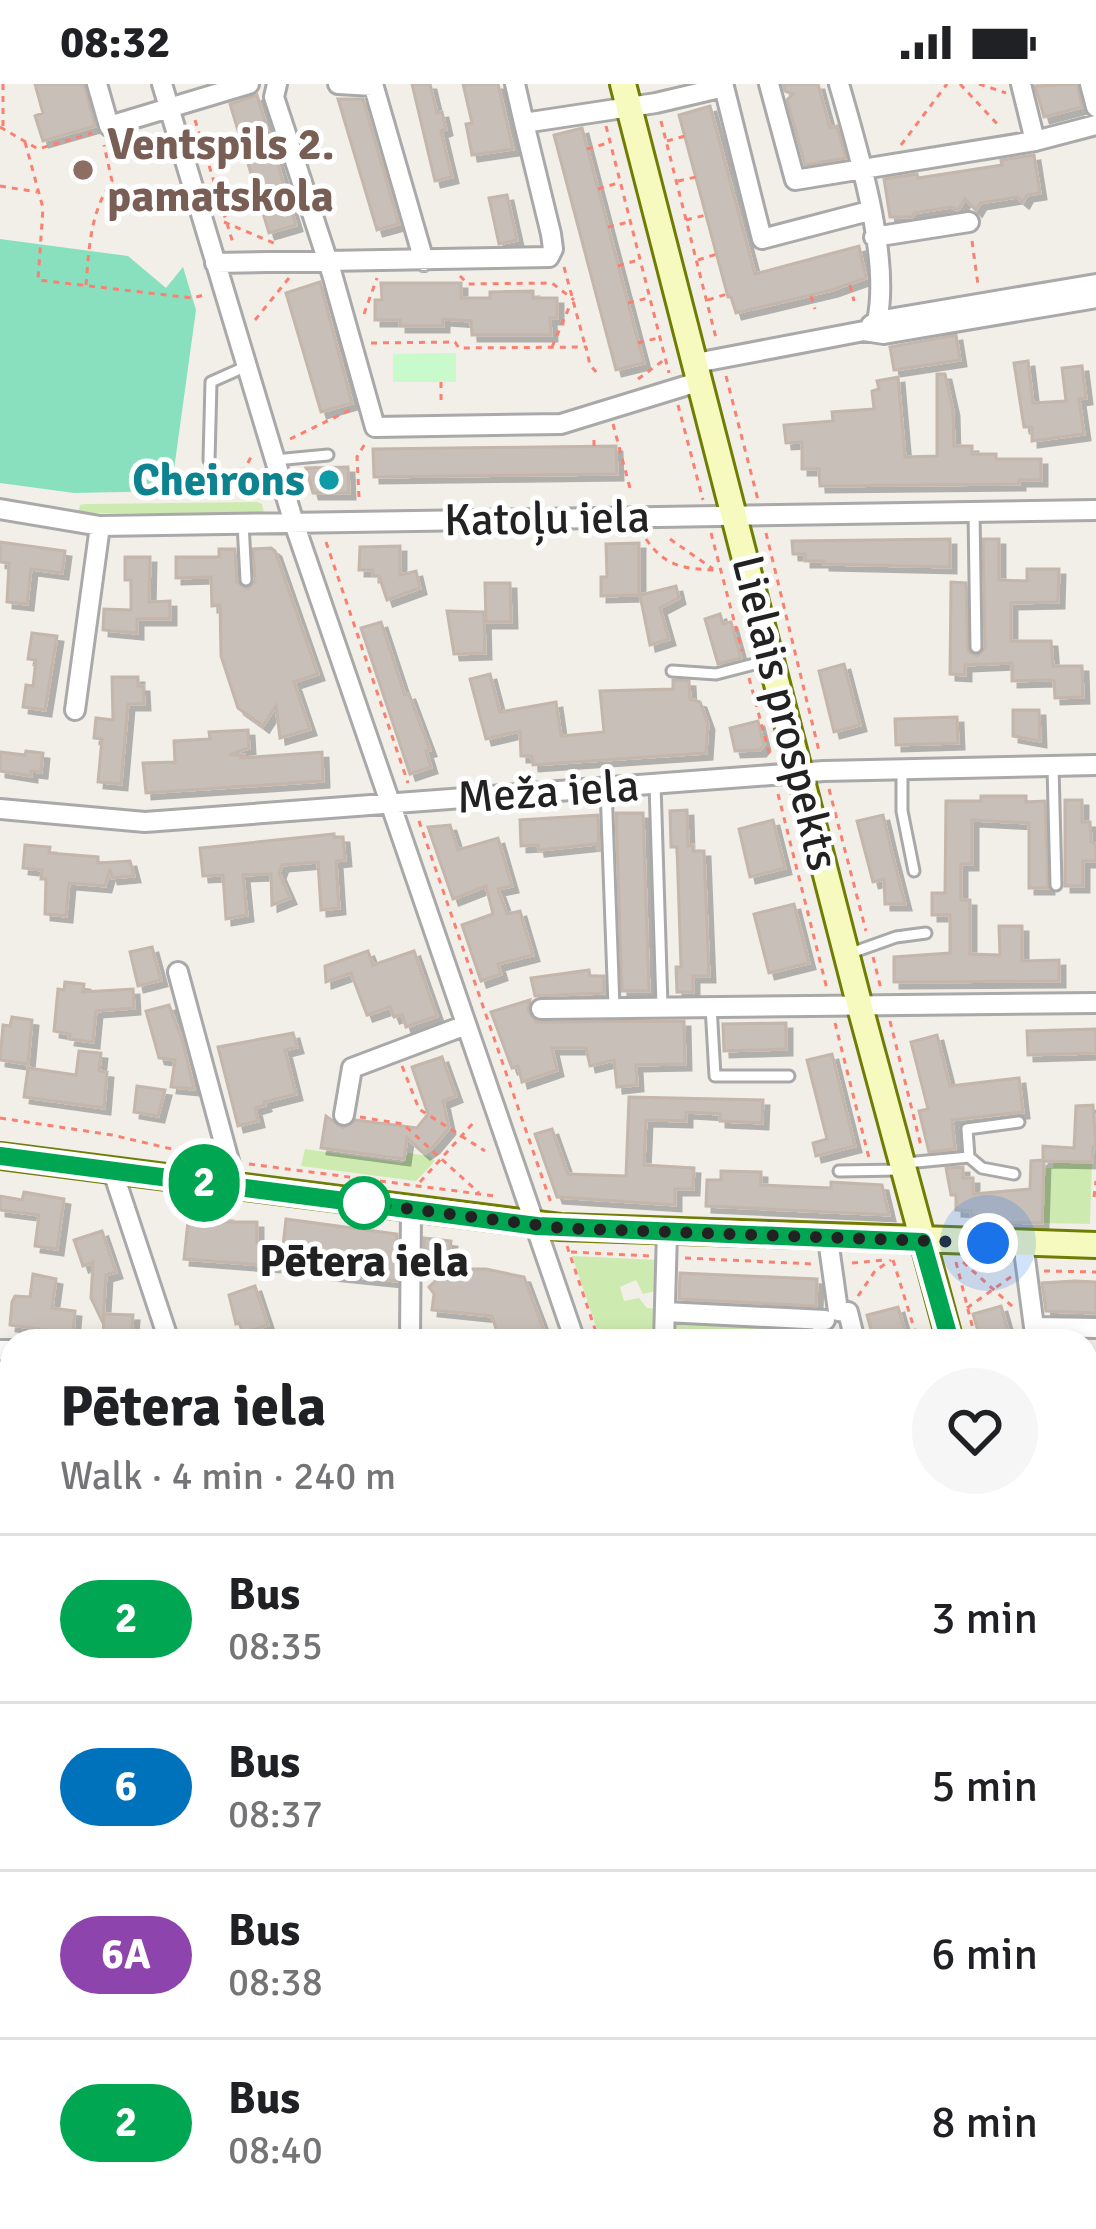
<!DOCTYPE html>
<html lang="en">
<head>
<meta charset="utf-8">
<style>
	:root { --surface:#fff; --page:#f6f6f6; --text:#202124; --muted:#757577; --line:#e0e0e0 }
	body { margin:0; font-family:Signika,sans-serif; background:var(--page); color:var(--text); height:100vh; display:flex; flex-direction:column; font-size:45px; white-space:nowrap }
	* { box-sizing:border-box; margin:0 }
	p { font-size:39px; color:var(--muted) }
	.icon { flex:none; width:66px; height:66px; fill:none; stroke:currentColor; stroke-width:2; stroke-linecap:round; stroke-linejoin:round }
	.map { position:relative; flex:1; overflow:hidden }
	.details { position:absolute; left:0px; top:1245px; width:1098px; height:900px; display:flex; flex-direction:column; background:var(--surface); border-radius:36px 36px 0 0; box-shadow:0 6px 18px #0003 }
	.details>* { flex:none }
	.badge { padding:0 24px; border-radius:39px; font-size:42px; line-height:78px }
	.you { position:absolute; width:60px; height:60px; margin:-30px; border:9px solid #fff; border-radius:50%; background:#1a73e8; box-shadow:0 0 0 18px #1a73e833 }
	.map>.badge { position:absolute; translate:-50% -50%; box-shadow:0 0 0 6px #fff }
	.round { display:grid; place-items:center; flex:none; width:126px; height:126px; border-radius:63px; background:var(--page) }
	.summary { display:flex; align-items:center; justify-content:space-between; height:204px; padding:0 60px }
	h1 { font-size:57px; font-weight:700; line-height:90px }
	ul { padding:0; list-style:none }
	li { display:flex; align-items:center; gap:36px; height:168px; padding:0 60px; border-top:3px solid var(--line) }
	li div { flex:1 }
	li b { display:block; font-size:45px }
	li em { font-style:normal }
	li .badge { min-width:132px; font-weight:700; text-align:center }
	.status { display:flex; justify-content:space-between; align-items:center; height:84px; padding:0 60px; background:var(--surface); direction:ltr }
	.status svg { height:33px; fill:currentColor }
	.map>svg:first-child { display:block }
	.grass { fill:#cdebb0 }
	.park { fill:#c8facc }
	.pitch { fill:#88e0be }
	.building { fill:#c7bfb8; stroke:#c4b6ab; stroke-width:3; filter:url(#shadow) }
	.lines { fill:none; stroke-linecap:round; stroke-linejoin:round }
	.lane-casing { stroke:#a9a9a9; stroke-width:15 }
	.street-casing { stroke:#a9a9a9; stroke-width:24 }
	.secondary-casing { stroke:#707d05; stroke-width:30 }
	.path { stroke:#fa8072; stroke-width:3; stroke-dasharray:6 6; stroke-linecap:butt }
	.lane { stroke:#fff; stroke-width:9 }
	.street { stroke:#fff; stroke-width:18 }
	.secondary { stroke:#f7fabf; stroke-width:24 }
	.line-casing { stroke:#fff; stroke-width:27 }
	.line { stroke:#00a651; stroke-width:18 }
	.walk { stroke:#222; stroke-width:12; stroke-dasharray:0 21.6 }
	.education-dot { fill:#8d6e63; stroke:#fff; stroke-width:4.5 }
	.culture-dot { fill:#0f9aa8; stroke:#fff; stroke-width:4.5 }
	.stop-dot { fill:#fff; stroke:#00a651; stroke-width:6 }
	.labels { text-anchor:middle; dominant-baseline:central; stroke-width:10; stroke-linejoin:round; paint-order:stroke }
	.education-label { font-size:45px; font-weight:bold; fill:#785e54; stroke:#fff; text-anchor:start }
	.culture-label { font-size:45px; font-weight:bold; fill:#0d838f; stroke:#fff; text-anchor:end }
	.street-label { font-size:45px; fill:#222; stroke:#fff }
	.stop-label { font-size:45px; font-weight:bold; fill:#222; stroke:#fff }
</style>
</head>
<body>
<div class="status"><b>08:32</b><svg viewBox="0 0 49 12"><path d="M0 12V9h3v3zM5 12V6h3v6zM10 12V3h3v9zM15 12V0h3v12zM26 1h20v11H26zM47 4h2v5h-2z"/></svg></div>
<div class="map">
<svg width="1096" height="2145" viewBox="0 0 1096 2145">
	<defs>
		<filter id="shadow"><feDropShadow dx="6" dy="6" stdDeviation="0" flood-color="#0004"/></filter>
	</defs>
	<rect width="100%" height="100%" fill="#f2efe9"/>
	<path class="grass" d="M257 418 262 420 264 429H78L80 421 86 420Z
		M305 1065 403 1079 408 1069 429 1072 435 1077 416 1097 301 1082Z
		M1054 1077 1092 1078 1090 1140 1042 1139 1044 1084H1053Z
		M572 1172 659 1176 660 1206 643 1210 636 1196 620 1203 624 1217 639 1214 647 1224 659 1225 658 1257H601Z
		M671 1236 799 1240 803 1255 670 1257Z"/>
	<path class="park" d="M456 269V298H393V270Z
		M1086 1822 1096 1856V2024L1086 2029Z
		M610 2133H874L849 2145H607Z"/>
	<path class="pitch" d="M0 155 128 172 166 204 183 183 196 226 171 407 74 409 0 399Z"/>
	<path class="building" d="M35 0H84L95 42 43 57 35 32 43 29Z
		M412 0H430L437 29 442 28 446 45 441 47 452 93 435 97Z
		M463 0H498L513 65 472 71 466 40 472 39Z
		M783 0H818L830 44 837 42 846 74 805 81 787 16 793 10 785 7Z
		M1077 0 1082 23 1044 33 1035 2Z
		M257 11 296 141 269 149 230 20Z
		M338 15H363L399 140 377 146Z
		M710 22 755 190 859 162 866 194 832 206 736 229 731 213H728L679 31Z
		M582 44 644 279 616 286 554 51Z
		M1034 71 1040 109 1027 111 1023 118 1017 113 980 119 976 126 965 115 958 126 951 123 914 129 912 133H890L884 95 917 90 918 94 1002 81 1001 76Z
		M507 111 517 156 499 160 489 114Z
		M320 198 352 319 321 328 286 209Z
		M381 199H461V214H490V208L533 207V214H557V234H550L551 251H472L471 237 443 235V242H400V236H375V216H382Z
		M956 251 960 276 894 286 890 263Z
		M1028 277 1033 319 1066 317 1062 284 1082 282 1086 314 1079 315 1084 350 1032 357V343H1024L1014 279Z
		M937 290H945L953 326 954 362H972V370H996V375H1041V396H1019V400L820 402 819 385H802V358L786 359 784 341 833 337 832 328 874 325 872 307 879 305 877 297 898 293 905 373 937 372Z
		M616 362 617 390 374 393 373 365Z
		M348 383 349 409H313L306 384Z
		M950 455V483L824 480V477H805V470H793L792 457Z
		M983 455H999V496L1027 497V485H1059L1058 518 1011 519V557H1051L1053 582H1082L1083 613 1055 614 1054 597 1049 596 1012 597V579L965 581V591L950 590 951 498 966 499 968 567 977 572 985 564Z
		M0 458 65 467 62 489 31 485 27 520 7 518 9 479 0 478Z
		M639 459V511L601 512V493H607L606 460Z
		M400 462V491L416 487 420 504 387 516 379 492H373V486H359L360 463Z
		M271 464 275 467 318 590 294 598 310 645 280 654 276 622 263 642 238 624 221 572 220 521 212 522 211 493 176 494V473H219V465H235L237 498 248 505 255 497 253 465Z
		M125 473H150L149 518 170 517V535H137V549L103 546 104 525 131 526V496H125Z
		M485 499H510L511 538H486Z
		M676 502 679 514 660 524 669 555 650 561 640 511Z
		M447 527 484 528 485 569 454 570Z
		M720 530 723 540 731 538 741 574 718 580 705 535Z
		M381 538 405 611 409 610 430 666 426 667 431 683 410 690 361 544Z
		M32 549 57 552 45 626 23 623 26 601 33 602 36 576 28 575Z
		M844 580 860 641 834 648 819 587Z
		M490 590 500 628 556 618 561 652 604 648 600 607 673 605V596L689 597 690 615 700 618 708 640 706 669 533 681 532 672H521L520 647 486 655 470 595Z
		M112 593H138V602H143L144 620H128L121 700 98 698 102 655 94 654 96 634 113 636Z
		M1013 626H1039L1040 657 1013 652Z
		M957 633 958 659 896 661 895 635Z
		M758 637 764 661 760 666 735 667 730 644Z
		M248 646 249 664 229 671H243L241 674 322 668 323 697 146 709 143 679 175 678 174 657 210 655 209 648Z
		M26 667 43 669 41 688 31 687V692L0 687V668L25 671Z
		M981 712H1026V718L1045 717 1048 804H1029V739L972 736V780H961V816H970V870L1000 871 999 842H1022V877L1059 876V897L894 898V873L950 869V831H932V809H945L946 717H981Z
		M1065 716H1082V738H1090L1091 758 1096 761V777H1083V802H1065Z
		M687 726 688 762 693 761V767H704L709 892H693V908H677L676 883H681L677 763H671L670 727Z
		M616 729H643L649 907H622Z
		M598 731 599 768 597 760 539 766 538 761 521 762 520 736Z
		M883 731 891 765 905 820H885L884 795 873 798 857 737Z
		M773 736 785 784 750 793 739 745Z
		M450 741 458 766 498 754 512 802 498 805 507 830 520 827 533 871 498 880 501 890 481 897 462 841 493 830 486 802 453 815 428 743Z
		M334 750V753H343L345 776 336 777 339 824 321 826 318 778 282 781 279 789 290 814 272 821 271 790 243 791 247 831 226 835 223 791 203 792 200 764Z
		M25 761 50 763 49 769 98 773V779L130 777 134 792 112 794 110 785 105 802 69 799 66 832 45 830 46 795H41L42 786 23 784Z
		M794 820 809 879 769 889 754 830Z
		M152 863 161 896 138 902 130 868Z
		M368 867 373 881 414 867 437 932 406 943 402 930 394 933 390 923 367 931 351 889 326 898 325 882Z
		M589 886 590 892H604V909L535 912 531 894Z
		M65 898 84 900 83 908 133 905 134 924 96 927 93 958 69 955 70 950 54 947 58 905 64 906Z
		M530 916 528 926 536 938 684 937 685 980 636 981 637 1001 617 1003 614 976 590 982 586 964H552L557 986 522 998 518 982 512 984 491 928Z
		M169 921 182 955 194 1005 171 1003 175 976 159 974 146 927Z
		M12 933 32 936 28 980 0 976 3 941 10 942Z
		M786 939V965L724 967 723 940Z
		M1096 945V969L1028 971 1027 947Z
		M293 949 297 963 285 966 296 1010 264 1018 265 1021 255 1024 258 1037 238 1042 218 963Z
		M937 951 950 1002 1019 994 1023 1028 952 1036 955 1065 929 1068 919 1027 928 1025 911 958Z
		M79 967 101 969 99 987 107 988 104 1024 24 1013 28 984 76 991Z
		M832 970 855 1062 816 1072 813 1059 827 1055 807 976Z
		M442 973 456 1012 443 1017 449 1044 433 1063 424 1069 407 1054 404 1075 321 1064 326 1032 343 1044 356 1036 417 1044 428 1030 412 983Z
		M137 1002 165 1006 158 1032 134 1028Z
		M629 1013 763 1016 762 1039 720 1037V1030L686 1028V1037L646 1036 644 1081 694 1084 693 1105H675V1121L557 1113 535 1050 552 1045 568 1090 626 1092Z
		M1093 1021 1096 1063H1093L1092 1078 1044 1077 1042 1139 994 1138V1132H971V1127L956 1126V1111H951L946 1084 963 1083V1094H973V1110L1030 1105 1031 1077 1043 1076V1062L1074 1064 1076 1022Z
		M721 1087 761 1088V1101L831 1104V1098L882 1101 889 1131 706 1122 707 1096H721Z
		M24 1108 64 1115 57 1165 35 1162 39 1131 0 1126V1112L22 1116Z
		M189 1128 227 1131 226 1138H257V1159L283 1162 286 1135 397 1150V1197L326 1190V1186L318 1185 319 1180H308V1177L275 1174 274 1182 184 1175Z
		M102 1147 116 1188 106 1191 103 1239 91 1214 93 1178 83 1182 74 1156Z
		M424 1154 451 1157 448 1185H486L524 1193 548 1257H500L492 1232 432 1226 434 1210 429 1203 448 1185 424 1182Z
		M680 1189 817 1195 816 1222 679 1215Z
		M33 1190 56 1195 52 1224 75 1227 73 1250 10 1241 12 1218 15 1212 30 1213Z
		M1075 1197 1096 1198V1229L1046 1227 1042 1199Z
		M255 1202 268 1241 243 1249 239 1239 236 1240 229 1211Z
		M1001 1222 1011 1257H981L973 1230Z
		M898 1223 908 1257H874L867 1231Z
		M104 1230 133 1231 132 1244 144 1257 103 1256Z"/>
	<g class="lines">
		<g class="lane-casing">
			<path id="lane" d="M209 376 211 298 247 282
				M275 376 328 371
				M974 427 976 563
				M243 439 246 496
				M672 587 716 590 766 577
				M1053 683 1056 801
				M902 685V727L914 787
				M655 700 662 922
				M606 703 614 923
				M851 869 896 853 926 849
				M711 922 715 992H789
				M969 1073 982 1084 1014 1090
				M906 1079 969 1073 967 1045 1019 1038
				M839 1087 900 1086
				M817 1247 820 1257
				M978 2133 985 2145"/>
		</g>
		<g class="street-casing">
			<path id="street" d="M97 0 109 42 249 0
				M162 0 294 439 575 1257
				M277 0 274 13 332 190 375 343 561 340 701 297
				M338 0 373 2
				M373 0 424 177
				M515 0 524 39
				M769 0 795 96 1035 57 1096 41
				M839 0C857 63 891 173 877 237
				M1021 0 1035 57
				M1090 0 1096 23
				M874 153 969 138
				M215 179 549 173 553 165 551 150 524 39 656 19 724 3 762 155 869 127
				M871 241 877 237 1096 200
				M696 279 864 247 884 250 1096 214
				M0 425 100 442 1096 426
				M75 626 100 442
				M0 725 145 738 824 687 1096 681
				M178 888 236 1103
				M541 925 1096 919
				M344 1031 352 984 466 941
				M113 1088 169 1257
				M828 1155 838 1227 848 1228 855 1257
				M1023 1159 1034 1243 1096 1244
				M665 1228 825 1236
				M410 1257 411 1125
				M664 1257 667 1148
				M0 1266H12
				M1086 1462H1096
				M0 1481H12
				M0 2090 12 2089
				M166 2133 170 2145
				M496 2133 502 2145"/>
		</g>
		<g class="secondary-casing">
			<path id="secondary" d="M623 0 860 923 950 1257
				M0 1072 560 1143 1096 1161
				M1086 1747 1096 1783
				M0 1844 12 1843
				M1086 2044 1096 2039
				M876 2145 900 2133"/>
		</g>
		<path class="path" d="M3 0V43
			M960 0 1000 43
			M979 0 1006 9
			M195 36 233 159
			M661 37 716 254
			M606 42 669 289
			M0 43 38 65 92 49
			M667 57 685 52
			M25 58 43 124 38 196 192 214 204 211
			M901 61 947 0
			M587 65 608 59
			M678 97 696 93
			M0 102 37 108
			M598 105 618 99
			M686 136 706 131
			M224 138 276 160
			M608 143 629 138
			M972 157 978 201
			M698 176 717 170
			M618 182 638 176
			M564 183 585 261
			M460 192 468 200 552 199 574 216
			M86 201C89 165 90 128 112 97L104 61
			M850 201 854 217
			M811 212 815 225
			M708 216 727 210
			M628 219 648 214
			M364 230 377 194
			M255 236 289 194
			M371 259 455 258 459 264 586 263 590 281 599 291
			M638 259 658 254
			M552 263 571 219
			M726 292 758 416
			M638 295 664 276
			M441 298V322
			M678 321 703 416
			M613 340 631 408
			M290 355 350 326
			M594 362V350
			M359 413 357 373 366 358
			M217 415 241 392 251 373
			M711 449 742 567
			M766 449 819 667
			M646 455C665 483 685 485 716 486
			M670 455 713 485
			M326 458 408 699
			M749 594 770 672
			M829 705 866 847
			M778 710 827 905
			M419 737 551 1119
			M873 873 881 905
			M890 937 921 1062
			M835 939 869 1074
			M402 982 419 1025 485 1067
			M360 1033 403 1040 479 1109
			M0 1034 112 1051 210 1074
			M249 1080 495 1112
			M420 1098 475 1037
			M1094 1113 1096 1097
			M567 1162 599 1257
			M571 1168 651 1172
			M685 1174 813 1180
			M893 1176 918 1257
			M956 1178 976 1257
			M963 1178 1013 1223
			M852 1179 885 1176
			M1044 1187 1096 1188
			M858 1212 875 1187 891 1176
			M967 1224 1012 1192
			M1086 1284 1096 1293
			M1086 1371 1096 1355
			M1086 1428 1096 1435
			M1086 1441H1096
			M1086 1630 1096 1667
			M1086 1720 1096 1719
			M1086 1929 1092 1926
			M1086 2005 1096 1998
			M1086 2070 1096 2065
			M1086 2115 1096 2123
			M659 2145 675 2133
			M799 2145 828 2133
			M936 2145 960 2133"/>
		<use href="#lane" class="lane"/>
		<use href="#street" class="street"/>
		<use href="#secondary" class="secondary"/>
	</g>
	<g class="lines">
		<g class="line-casing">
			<path id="line" d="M0 1072 537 1142 922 1158 950 1257"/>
		</g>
		<use href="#line" class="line"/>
		<path class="walk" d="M364 1119 560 1144 988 1159"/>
	</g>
	<circle class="education-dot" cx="83" cy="86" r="12"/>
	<circle class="culture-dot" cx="329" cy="396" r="12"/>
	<circle class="stop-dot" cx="364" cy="1119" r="24"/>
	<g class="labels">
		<g class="education-label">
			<text x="107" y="60">Ventspils 2.<tspan x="107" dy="52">pamatskola</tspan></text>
		</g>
		<g class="culture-label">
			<text x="305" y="396">Cheirons</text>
		</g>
		<g class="street-label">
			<text transform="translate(547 435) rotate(-1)">Katoļu iela</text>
			<text transform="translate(785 629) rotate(76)">Lielais prospekts</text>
			<text transform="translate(548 708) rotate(-4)">Meža iela</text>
		</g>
		<g class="stop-label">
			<text x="364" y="1177">Pētera iela</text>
		</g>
	</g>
</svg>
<div class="you" style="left:988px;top:1159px"></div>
<b class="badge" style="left:204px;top:1099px;background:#00a651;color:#fff">2</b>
<section class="details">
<div class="summary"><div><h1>Pētera iela</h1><p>Walk · 4 min · 240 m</p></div><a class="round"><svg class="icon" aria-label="heart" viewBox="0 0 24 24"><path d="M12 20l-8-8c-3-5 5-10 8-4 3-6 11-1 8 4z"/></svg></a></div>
<ul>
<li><span class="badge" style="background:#00a651;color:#fff">2</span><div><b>Bus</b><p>08:35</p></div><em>3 min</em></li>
<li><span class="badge" style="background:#0072bc;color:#fff">6</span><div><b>Bus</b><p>08:37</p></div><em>5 min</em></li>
<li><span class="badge" style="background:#8e44ad;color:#fff">6A</span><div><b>Bus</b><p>08:38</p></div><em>6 min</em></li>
<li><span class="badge" style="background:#00a651;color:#fff">2</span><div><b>Bus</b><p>08:40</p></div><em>8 min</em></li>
</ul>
</section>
</div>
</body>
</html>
